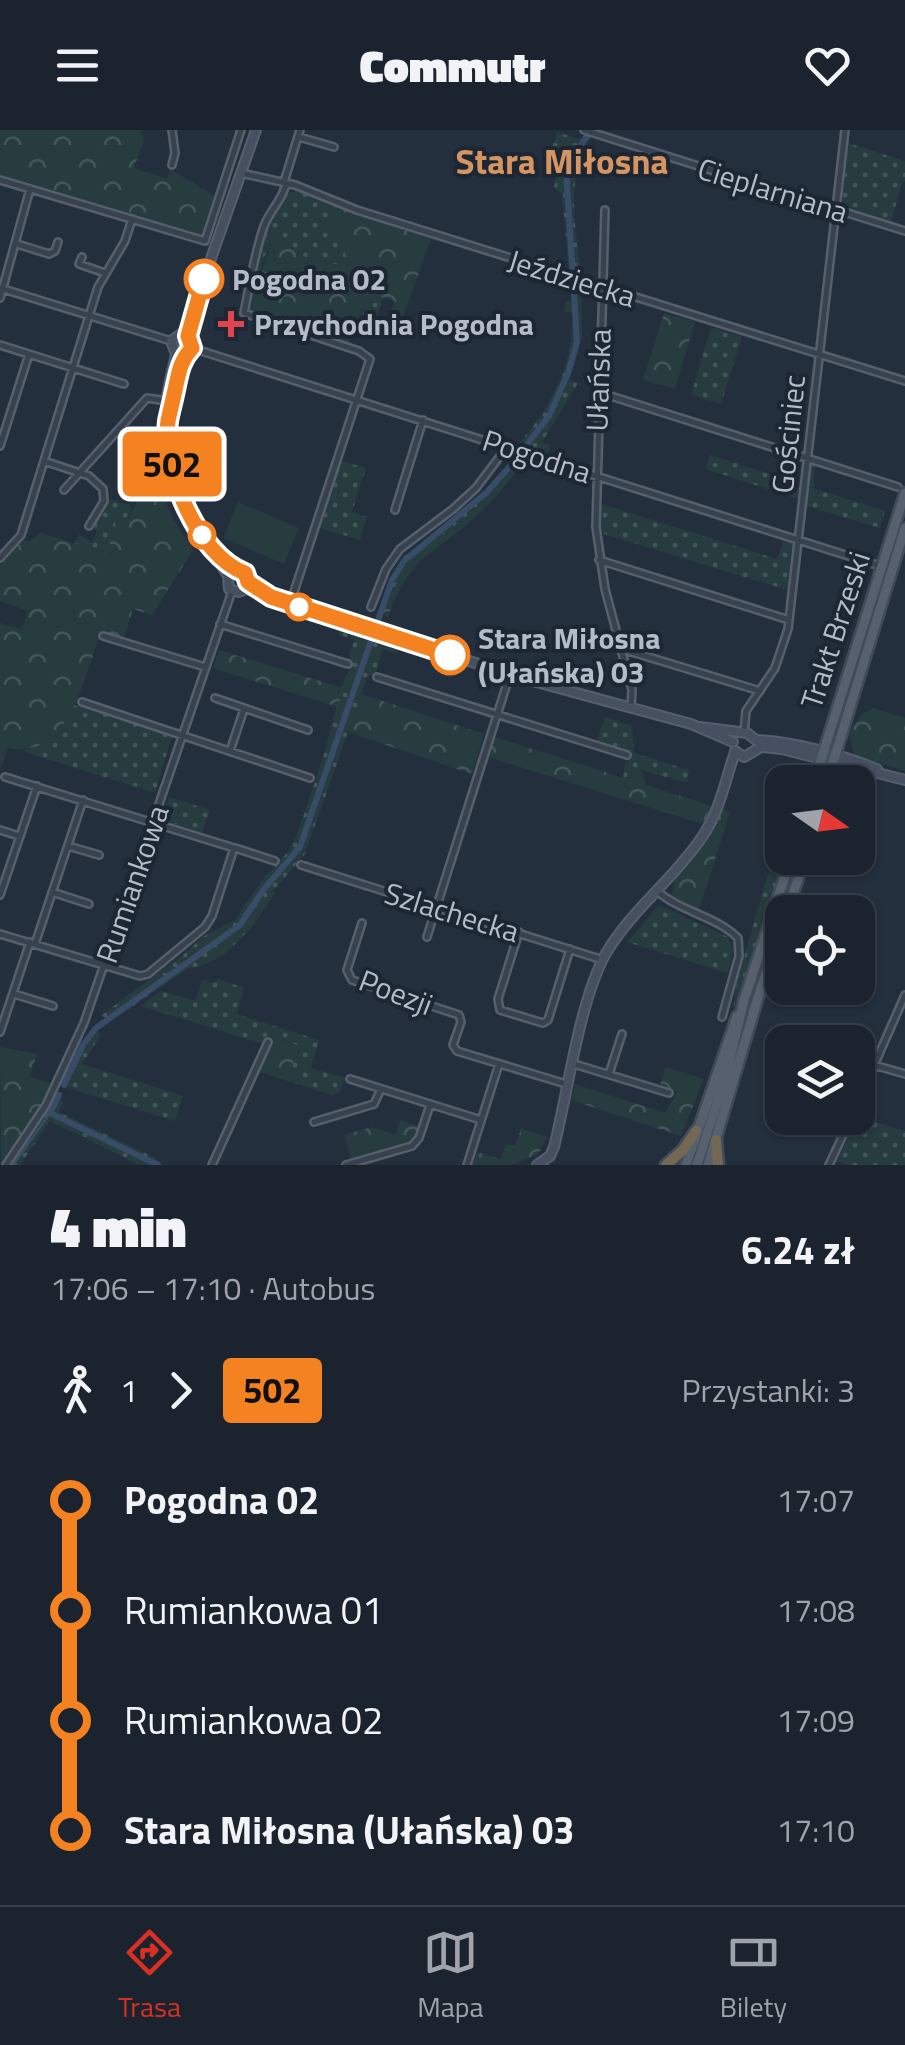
<!DOCTYPE html>
<html lang="pl">
<head>
<meta charset="utf-8">
<style>
	:root { --surface:#1b232e; --page:#242b36; --text:#f1f3f6; --muted:#a0a4aa; --line:#39404a; --accent:#d93025 }
	body { margin:0; font-family:"Titillium Web",sans-serif; background:var(--page); color:var(--text); height:100vh; display:flex; flex-direction:column; font-size:38px; white-space:nowrap }
	* { box-sizing:border-box; margin:0 }
	p { font-size:32px; color:var(--muted) }
	.icon { flex:none; width:55px; height:55px; fill:none; stroke:currentColor; stroke-width:2; stroke-linecap:round; stroke-linejoin:round }
	.map { position:relative; height:1035px; overflow:hidden }
	.side { display:flex; flex-direction:column; background:var(--surface); flex:1 }
	.side>* { flex:none }
	.badge { padding:0 20px; border-radius:8px; font-size:35px; line-height:65px }
	.needle { width:65px; rotate:104deg }
	.controls { position:absolute; left:765px; top:635px; display:grid; gap:20px }
	.controls a { display:grid; place-items:center; width:110px; height:110px; border-radius:20px; background:var(--surface); box-shadow:0 2px 8px #0004,0 0 0 2px var(--line); font-size:50px }
	.map>.badge { position:absolute; translate:-50% -50%; box-shadow:0 0 0 5px #fff }
	.legs { display:flex; align-items:center; gap:15px; height:110px; padding:0 50px; font-size:32px }
	.legs p { margin-inline-start:auto }
	.summary { display:flex; align-items:center; justify-content:space-between; height:170px; padding:0 50px }
	h1 { font-size:55px; font-weight:800; line-height:75px }
	ul { padding:0 50px; list-style:none }
	li { display:flex; align-items:center; gap:35px; height:110px; font-size:38px }
	li i { display:grid; place-items:center; width:15px; height:100%; margin:0 12px; background:currentColor }
	li i::after { content:''; width:25px; height:25px; margin:-12px; border:8px solid; border-radius:50%; background:var(--surface) }
	li p { margin-inline-start:auto }
	li:first-child i { background:linear-gradient(#0000 50%,currentColor 0) }
	li:last-child i { background:linear-gradient(currentColor 50%,#0000 0) }
	header { display:flex; justify-content:space-between; align-items:center; height:130px; padding:0 50px; background:var(--surface); font-size:45px; font-weight:800 }
	.tab-bar { display:flex; justify-content:space-around; align-items:center; height:140px; border-top:2px solid var(--line); background:var(--surface); font-size:28px; color:var(--muted) }
	.tab-bar a { display:grid; justify-items:center; gap:5px }
	.tab-bar .on { color:var(--accent) }
	.map>svg:first-child { display:block }
	.green { fill:url(#green-dots) }
	.forest { fill:url(#forest-crowns) }
	.pitch { fill:#263c3f }
	.lines { fill:none; stroke-linecap:round; stroke-linejoin:round }
	.stream { stroke:#394c67; stroke-width:2.5 }
	.canal { stroke:#394c67; stroke-width:6 }
	.street-casing { stroke:#565f6c; stroke-width:10 }
	.secondary-casing { stroke:#565f6c; stroke-width:12 }
	.primary-casing { stroke:#414a57; stroke-width:14 }
	.highway-casing { stroke:#434c59; stroke-width:15 }
	.street { stroke:#38414e; stroke-width:5 }
	.secondary { stroke:#465061; stroke-width:8 }
	.primary { stroke:#56606e; stroke-width:9 }
	.highway { stroke:#746855; stroke-width:10 }
	.line-1-casing { stroke:#fff; stroke-width:22 }
	.line-1 { stroke:#f58220; stroke-width:15 }
	.stop-1-dot { fill:#fff; stroke:#f58220; stroke-width:5 }
	.health-dot { fill:#e0444e; stroke:#1d2633; stroke-width:4 }
	.labels { text-anchor:middle; dominant-baseline:central; stroke-width:8; stroke-linejoin:round; paint-order:stroke }
	.street-label { font-size:30px; fill:#b4bcc9; stroke:#1d2633 }
	.stop-label { font-size:30px; font-weight:bold; fill:#b4bcc9; stroke:#1d2633; text-anchor:start }
	.poi-label { font-size:30px; font-weight:bold; fill:#b4bcc9; stroke:#1d2633; text-anchor:start }
	.quarter-label { font-size:35px; font-weight:bold; fill:#d59563; stroke:#1d2633 }
</style>
</head>
<body>
<header><svg class="icon" aria-label="menu" viewBox="0 0 24 24"><path d="M4 6h16M4 12h16M4 18h16"/></svg>Commutr<svg class="icon" aria-label="heart" viewBox="0 0 24 24"><path d="M12 20l-8-8c-3-5 5-10 8-4 3-6 11-1 8 4z"/></svg></header>
<div class="map">
<svg width="905" height="1035" viewBox="0 0 905 1035">
	<defs>
		<pattern id="green-dots" width="8" height="8" patternUnits="userSpaceOnUse" patternTransform="scale(2.5)"><rect width="8" height="8" fill="#263c3f"/><path d="M2 2h.1M6 6h.1" fill="none" stroke="#435659" stroke-width="1.8" stroke-linecap="round"/></pattern>
		<pattern id="forest-crowns" width="20" height="18" patternUnits="userSpaceOnUse" patternTransform="scale(2.5)"><rect width="20" height="18" fill="#263c3f"/><path d="M2 6a3 3 0 1 1 6 0M12 15a3 3 0 1 1 6 0" fill="none" stroke="#435659"/></pattern>
	</defs>
	<rect width="100%" height="100%" fill="#242f3e"/>
	<path class="green" d="M557 2 579 9 583 6 591 8C564 50 576 98 581 145L569 141 562 64 554 57 561 27 550 23Z
		M848 13 905 31V51L902 53 891 92 842 74Z
		M297 61 339 78 331 100 348 112 344 131C318 144 296 120 277 105L264 127 251 183H361L371 164 384 167 375 190 361 184 358 191 353 190 349 214 248 182C251 154 256 115 271 90 277 80 283 74 287 63Z
		M571 154 581 156 582 208 569 250 578 253 542 312 550 315 547 325 518 315C551 277 575 234 572 182H564L566 171 572 172Z
		M711 197 742 207 721 274 691 265Z
		M515 325 521 327C504 347 488 368 468 385 426 420 404 430 383 483L377 482 403 427 482 364Z
		M710 325 798 353V369L706 339Z
		M341 331 366 338 352 382 367 387 360 410 320 398Z
		M811 333 815 334 813 358 885 381 880 398 806 376Z
		M109 369 132 376 127 392 118 390 107 424 75 414 78 404 92 412 97 401 92 398Z
		M601 374 777 429 784 409 793 412 787 460 601 403Z
		M337 497 396 516 398 524 383 519 376 542 367 548 305 724 273 761 275 763C256 793 227 834 189 838L114 889 100 886 183 825 204 806 235 790 260 753 287 723 296 707 323 628 342 554 350 540 348 530 354 510 340 505Z
		M74 575 172 606 155 663 22 621C47 612 63 599 74 575Z
		M605 587 632 596 634 623 689 640 687 653 641 640 646 655 623 648 627 621 597 611Z
		M169 667 210 680 202 703 164 690 162 687Z
		M782 696V728H786L733 880 737 851Z
		M659 775 728 807 733 819 728 843 627 812Z
		M219 849 244 858 237 884 319 910 311 938 345 948 340 962 332 965 288 951 297 915 266 906 263 914 141 876 161 861 195 871 202 850 213 853Z
		M94 897 101 905 82 934 183 966 175 991 62 956 68 934Z
		M58 965 63 973 59 982 156 1028 163 1035H140L50 991 20 1035H8Z
		M858 987 905 1001V1035H850L837 1031Z"/>
	<path class="forest" d="M0 0H142L144 10 134 38 167 49 170 39 217 67 204 107 0 47Z
		M339 78 431 109 402 190 389 187 395 171 371 164 360 183 356 182 343 211 251 183C259 155 262 128 278 104 295 121 319 144 344 131L348 112 331 100Z
		M664 183 695 192 675 259 643 250Z
		M521 327 527 329C510 349 494 371 474 388 430 428 411 424 388 487L383 483C404 429 425 420 468 385 488 368 504 347 521 327Z
		M162 363 173 389 193 420 152 485 133 479 124 508 101 501C85 545 69 631 8 618L0 639V493L21 499 28 481 0 471V435L23 410 29 412 41 403 107 424 117 389 127 392 138 369Z
		M219 520 342 558 338 577 213 538Z
		M361 564 484 604 472 644 348 602Z
		M873 578 905 588V641L854 625 849 602 862 584Z
		M494 607 498 608 712 676 703 694 488 627Z
		M723 679 730 682 699 781 672 767 674 750 701 717Z
		M273 908 298 916 288 951 260 942Z
		M0 917 37 924 30 947 53 954 40 980 1 1035Z
		M665 937 704 949 681 1006 571 970 575 954 665 983 677 962 660 956Z
		M400 990 420 996 412 1011 351 1028 344 1005 372 997 395 1005Z
		M521 999 547 1007 538 1024 512 1035H473L477 1022 501 1029 506 1014 515 1016Z"/>
	<path class="pitch" d="M238 372 299 398 284 434 223 408Z"/>
	<g class="lines">
		<path class="stream" d="M13 1035 50 983"/>
		<path class="canal" d="M64 955 83 915 96 898 240 795 264 759 300 717 392 450 404 431 487 362 512 334 549 286 568 243 577 212 566 38 591 0
			M59 965 50 983 158 1035"/>
		<g class="street-casing">
			<path id="street" d="M584 0 905 101
				M299 7 334 17
				M172 35 175 23 172 0
				M241 43 295 55 357 80 905 251
				M0 50 205 111 241 0
				M284 52 300 0
				M286 54C282 71 270 80 264 96 254 125 250 153 244 183L359 221 370 229 290 474
				M605 80 596 397 605 459 632 560 631 578
				M17 114 49 124 55 121 58 112
				M82 127 79 134 105 143
				M0 158 171 211
				M0 168 30 59
				M0 215 124 254
				M192 218 880 436
				M598 262 898 357
				M0 316 29 224
				M44 331 89 346 103 359 104 371 89 396
				M64 360 147 268 167 271
				M395 380 423 290
				M0 428 21 405 98 157 125 111 132 89
				M599 430 789 490
				M371 477 386 439 400 419 453 379 476 358 507 317
				M220 494 348 534
				M103 506 205 537
				M622 519 760 561
				M377 547 627 625
				M215 568 308 600
				M82 572 310 648
				M744 603 746 581 775 538 788 499 845 0
				M230 621 244 579
				M0 700 19 706
				M68 716 99 725
				M235 718 275 731
				M301 735 603 830
				M657 761C681 782 716 786 738 808L739 826 722 887
				M52 762 89 774
				M0 765 37 656
				M362 793 347 840 352 850 459 885 461 892 453 915 457 921 566 954
				M519 802 498 869 500 880 543 893 548 890 570 819
				M0 804 140 846 148 844 205 797 212 786 234 718 5 647
				M427 807 510 544
				M35 814 83 670
				M14 864 53 876
				M0 902 30 812
				M574 934 669 963
				M874 935 905 944
				M609 944 622 904
				M350 949 481 990
				M858 972 905 865
				M314 992 374 974 381 959
				M6 1035 46 975 84 893 232 461
				M212 1035 268 912
				M346 1035 412 1016 419 1008 430 975
				M467 1035 499 934
				M829 1035 851 988"/>
		</g>
		<g class="secondary-casing">
			<path id="secondary" d="M176 224C173 241 166 260 166 278 167 352 192 386 228 446L229 459 239 462 246 459
				M176 224 171 211 182 203
				M168 291 183 225 192 218 188 205 193 180 256 0
				M215 422 235 441 245 443 248 452 271 467
				M246 459 525 549 691 594 733 612
				M700 597 747 603 756 610
				M756 610C797 612 838 624 877 639
				M735 621 744 627 761 617 782 619 905 650
				M537 1035 550 1026 554 1017C568 962 579 873 605 825 630 781 674 749 702 707 720 681 725 651 735 622"/>
		</g>
		<g class="primary-casing">
			<path id="primary" d="M814 652 905 363
				M827 652 905 398
				M787 782 805 728
				M753 883 782 796
				M686 1035 737 886
				M697 1035 727 942 744 870 791 728
				M708 1035 755 878"/>
		</g>
		<g class="highway-casing">
			<path id="highway" d="M716 1010 718 1035
				M666 1035 683 1020 696 1001"/>
		</g>
		<use href="#street" class="street"/>
		<use href="#secondary" class="secondary"/>
		<use href="#primary" class="primary"/>
		<use href="#highway" class="highway"/>
	</g>
	<g class="lines">
		<g class="line-1-casing">
			<path id="line-1" d="M204 149 188 206 192 218C180 231 179 242 175 260 173 270 170 281 168 291 162 339 198 426 245 443L248 452 271 467 450 525"/>
		</g>
		<use href="#line-1" class="line-1"/>
	</g>
	<g class="stop-1-dot">
		<circle cx="204" cy="149" r="18"/>
		<circle cx="202" cy="405" r="12"/>
		<circle cx="299" cy="477" r="12"/>
		<circle cx="450" cy="525" r="18"/>
	</g>
	<path class="health-dot" d="M226 179h10v10h10v10h-10v10h-10v-10h-10v-10h10z"/>
	<g class="labels">
		<g class="street-label">
			<text transform="translate(773 60) rotate(17)">Cieplarniana</text>
			<text transform="translate(572 148) rotate(17)">Jeździecka</text>
			<text transform="translate(598 250) rotate(-88)">Ułańska</text>
			<text transform="translate(788 304) rotate(-84)">Gościniec</text>
			<text transform="translate(537 326) rotate(18)">Pogodna</text>
			<text transform="translate(835 500) rotate(-72)">Trakt Brzeski</text>
			<text transform="translate(132 754) rotate(-71)">Rumiankowa</text>
			<text transform="translate(452 782) rotate(17)">Szlachecka</text>
			<text transform="translate(396 862) rotate(21)">Poezji</text>
		</g>
		<g class="stop-label">
			<text x="232" y="149">Pogodna 02</text>
			<text x="478" y="508">Stara Miłosna<tspan x="478" dy="34">(Ułańska) 03</tspan></text>
		</g>
		<g class="poi-label">
			<text x="254" y="194">Przychodnia Pogodna</text>
		</g>
		<g class="quarter-label">
			<text x="562" y="31">Stara Miłosna</text>
		</g>
	</g>
</svg>
<div class="controls">
<a><svg class="needle" viewBox="-14 -14 28 28"><path d="M0-13l5 13h-10z" fill="#e53935"/><path d="M0 13l5-13h-10z" fill="#a0a4aa"/></svg></a>
<a><svg class="icon" aria-label="locate" viewBox="0 0 24 24"><circle cx="12" cy="12" r="6"/><path d="M12 2v4M12 18v4M2 12h4M18 12h4"/></svg></a>
<a><svg class="icon" aria-label="layers" viewBox="0 0 24 24"><path d="M12 4l9 5-9 5-9-5zM3 14l9 5 9-5"/></svg></a>
</div>
<b class="badge" style="left:172px;top:334px;background:#f58220;color:#111">502</b>
</div>
<section class="side">
<div class="summary"><div><h1>4 min</h1><p>17:06 – 17:10 · Autobus</p></div><b>6.24 zł</b></div>
<div class="legs"><svg class="icon" aria-label="walk" viewBox="0 0 24 24"><circle cx="13" cy="4" r="2"/><path d="M13 8l-2 6 4 7M11 14l-3 7M7 12l3-4h3l4 4"/></svg>1<svg class="icon" aria-label="forward" viewBox="0 0 24 24"><path d="M9 5l7 7-7 7"/></svg><b class="badge" style="background:#f58220;color:#111">502</b><p>Przystanki: 3</p></div>
<ul>
<li><i style="color:#f58220"></i><b>Pogodna 02</b><p>17:07</p></li>
<li><i style="color:#f58220"></i><span>Rumiankowa 01</span><p>17:08</p></li>
<li><i style="color:#f58220"></i><span>Rumiankowa 02</span><p>17:09</p></li>
<li><i style="color:#f58220"></i><b>Stara Miłosna (Ułańska) 03</b><p>17:10</p></li>
</ul>
</section>
<nav class="tab-bar">
<a class="on"><svg class="icon" aria-label="directions" viewBox="0 0 24 24"><path d="M12 3l9 9-9 9-9-9zM9 14v-3h6M13 9l2 2-2 2"/></svg>Trasa</a>
<a><svg class="icon" aria-label="map" viewBox="0 0 24 24"><path d="M3 6l6-2 6 2 6-2v14l-6 2-6-2-6 2zM9 4v14M15 6v14"/></svg>Mapa</a>
<a><svg class="icon" aria-label="tickets" viewBox="0 0 24 24"><path d="M3 7h18v10H3zM15 7v10"/></svg>Bilety</a>
</nav>
</body>
</html>
